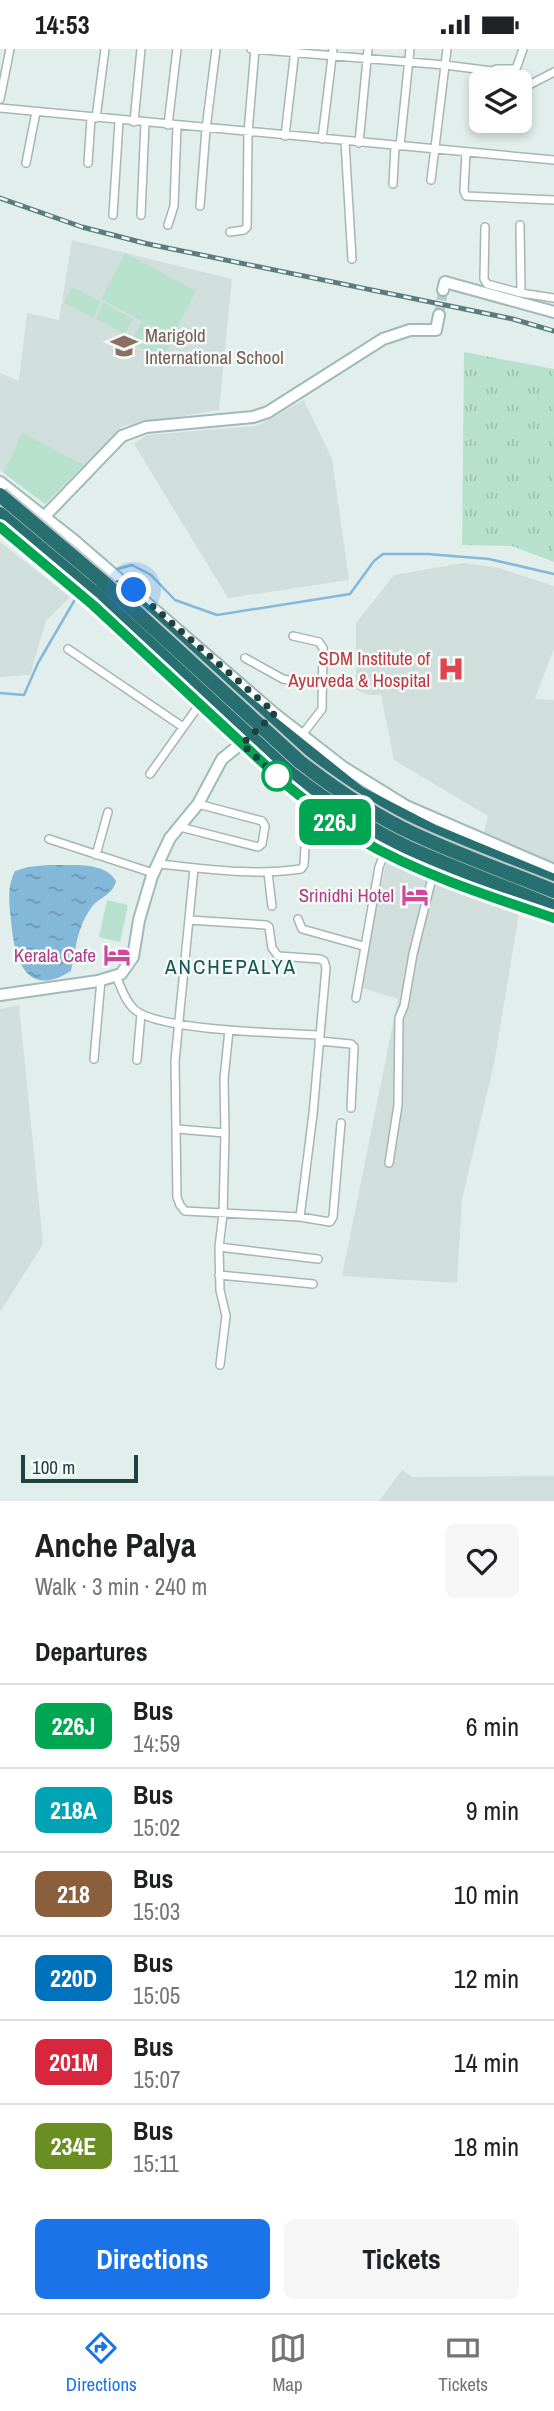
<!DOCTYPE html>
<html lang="en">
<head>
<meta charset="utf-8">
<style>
	:root { --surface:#fff; --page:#f6f6f6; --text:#202124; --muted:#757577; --line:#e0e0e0; --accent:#1a73e8 }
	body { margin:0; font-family:"Archivo Narrow",sans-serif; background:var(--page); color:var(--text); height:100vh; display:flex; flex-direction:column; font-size:26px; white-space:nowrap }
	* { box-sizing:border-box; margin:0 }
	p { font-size:23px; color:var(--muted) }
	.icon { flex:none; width:38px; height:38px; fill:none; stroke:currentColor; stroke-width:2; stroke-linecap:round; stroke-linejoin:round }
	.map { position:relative; height:1452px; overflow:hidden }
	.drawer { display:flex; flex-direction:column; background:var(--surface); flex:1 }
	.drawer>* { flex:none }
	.badge { padding:0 14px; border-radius:10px; font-size:24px; line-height:46px }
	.buttons { position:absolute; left:469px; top:21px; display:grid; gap:14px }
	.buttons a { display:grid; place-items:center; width:63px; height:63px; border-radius:10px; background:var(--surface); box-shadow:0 4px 10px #0003; font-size:35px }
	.scale { position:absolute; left:21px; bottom:18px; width:117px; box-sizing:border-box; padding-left:7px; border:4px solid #1f4140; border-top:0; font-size:19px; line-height:24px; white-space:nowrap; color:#1f4140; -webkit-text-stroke:5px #f3faf8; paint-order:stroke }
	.you { position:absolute; width:35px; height:35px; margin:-18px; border:5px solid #fff; border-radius:50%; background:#1a73e8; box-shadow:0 0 0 10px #1a73e833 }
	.map>.badge { position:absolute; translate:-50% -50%; box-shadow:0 0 0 4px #fff }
	h2 { padding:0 35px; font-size:26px; line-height:63px }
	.round { display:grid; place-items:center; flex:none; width:74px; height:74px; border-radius:10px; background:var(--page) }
	.head { display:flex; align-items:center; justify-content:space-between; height:119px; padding:0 35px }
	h1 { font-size:33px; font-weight:700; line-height:52px }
	.primary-button { display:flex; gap:14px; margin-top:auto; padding:14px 35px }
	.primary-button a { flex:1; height:80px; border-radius:10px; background:var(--accent); color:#fff; font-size:28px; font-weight:700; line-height:80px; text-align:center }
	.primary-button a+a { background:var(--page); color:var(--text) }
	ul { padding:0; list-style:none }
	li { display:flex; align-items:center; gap:21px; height:84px; padding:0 35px; border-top:2px solid var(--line) }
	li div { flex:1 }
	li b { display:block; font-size:26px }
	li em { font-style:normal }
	li .badge { min-width:77px; font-weight:700; text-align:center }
	.status { display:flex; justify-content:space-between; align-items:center; height:49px; padding:0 35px; background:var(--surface); direction:ltr }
	.status svg { height:19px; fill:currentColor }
	.tabs { display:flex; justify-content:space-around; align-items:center; height:98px; border-top:2px solid var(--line); background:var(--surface); font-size:19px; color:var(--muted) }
	.tabs a { display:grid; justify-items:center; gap:4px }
	.tabs .current { color:var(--accent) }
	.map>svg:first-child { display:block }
	.built { fill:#d0dedc }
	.grass { fill:url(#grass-tufts) }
	.garden { fill:#b8e1cd }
	.water { fill:url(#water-ripples) }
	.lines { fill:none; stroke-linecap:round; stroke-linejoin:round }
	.stream { stroke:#83b8d9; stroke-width:2.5 }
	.secondary-tunnel { stroke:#bbcbc9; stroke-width:10; stroke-dasharray:10 5; stroke-linecap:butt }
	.street-casing { stroke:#a4b7b4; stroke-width:10 }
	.secondary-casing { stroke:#9fbbb8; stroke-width:14 }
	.highway-casing { stroke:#c0caca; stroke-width:18 }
	.street { stroke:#fff; stroke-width:7 }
	.secondary { stroke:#fff; stroke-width:10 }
	.highway { stroke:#286f71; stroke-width:14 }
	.rail-casing { stroke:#5a7d7b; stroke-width:5 }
	.rail { stroke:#f3faf8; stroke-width:2.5; stroke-dasharray:8; stroke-linecap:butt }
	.highway-bridge-casing { stroke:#c0caca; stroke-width:18; stroke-linecap:butt }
	.highway-bridge { stroke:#286f71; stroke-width:14 }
	.line-casing { stroke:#fff; stroke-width:16 }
	.line { stroke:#00a651; stroke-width:10 }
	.walk { stroke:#1f4140; stroke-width:7; stroke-dasharray:0 12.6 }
	.stop-dot { fill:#fff; stroke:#00a651; stroke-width:3.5 }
	.labels { text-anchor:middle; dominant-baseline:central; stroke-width:5; stroke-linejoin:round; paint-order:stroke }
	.education-label { font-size:19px; fill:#785e54; stroke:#f3faf8; text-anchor:start }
	.health-label { font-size:19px; fill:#be3a42; stroke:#f3faf8; text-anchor:end }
	.hotel-label { font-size:19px; fill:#b23c85; stroke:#f3faf8; text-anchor:end }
	.neighbourhood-label { font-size:21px; letter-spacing:2px; fill:#195655; stroke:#f3faf8 }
</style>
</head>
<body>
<div class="status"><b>14:53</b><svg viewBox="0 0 49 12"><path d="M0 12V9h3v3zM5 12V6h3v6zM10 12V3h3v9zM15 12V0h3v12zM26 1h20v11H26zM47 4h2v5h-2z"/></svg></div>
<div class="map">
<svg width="554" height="1452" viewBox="0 0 554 1452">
	<defs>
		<pattern id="grass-tufts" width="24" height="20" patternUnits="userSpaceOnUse" patternTransform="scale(1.75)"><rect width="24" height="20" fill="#b8e1cd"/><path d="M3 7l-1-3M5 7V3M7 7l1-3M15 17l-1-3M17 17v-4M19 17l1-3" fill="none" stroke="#9ec2b1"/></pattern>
		<pattern id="water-ripples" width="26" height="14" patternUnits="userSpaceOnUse" patternTransform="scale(1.75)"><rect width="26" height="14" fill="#83b8d9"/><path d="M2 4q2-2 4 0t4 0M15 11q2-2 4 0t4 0" fill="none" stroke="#6b97b1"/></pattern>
	</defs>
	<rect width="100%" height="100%" fill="#e2eeeb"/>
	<path class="built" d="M72 191 232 230 219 361 123 377 45 455 0 421V324L19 332 27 264 59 271Z
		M304 351 332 410 349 531 228 549 134 395 147 386 257 377Z
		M0 493 70 548 46 572 30 626 0 628Z
		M464 514 499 519 554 537V599L535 650 554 651V815L483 787 488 767 394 711 381 646H369L356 641V574L394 526Z
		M387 810 519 864 494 1015 462 1150 457 1234 342 1227 398 950 360 938Z
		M19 956 43 1195 0 1263V960Z
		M402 1421 412 1428 554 1427V1452H379Z"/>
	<path class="grass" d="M464 303 554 320V513L512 497 462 496Z"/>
	<path class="garden" d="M125 204 196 242 172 288 101 250Z
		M72 238 101 253 93 269 64 254Z
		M104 254 133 270 125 285 96 270Z
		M141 273 173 290 163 310 131 293Z
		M22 384 84 416 45 455 4 424Z
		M107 851 128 856 120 893 99 888Z"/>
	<path class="water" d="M48 816C69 817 104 811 116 832 113 846 99 848 91 859 78 877 75 900 71 922 25 951 14 908 11 871 9 854 7 837 15 822L28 818Z"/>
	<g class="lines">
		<path class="stream" d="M114 521 132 516 151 526 175 551 217 566 350 545 374 512 383 505H428L489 510 554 525
			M0 644 24 646 38 614 77 547"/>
		<path class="secondary-tunnel" d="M439 266 443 241"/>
		<g class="street-casing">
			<path id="street" d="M251 0 445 16 492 22 499 30 512 33
				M492 22 497 20H516L523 0
				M520 37 529 36 554 23
				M0 50 10 0
				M0 59 554 111
				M96 69 105 0
				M134 73 141 0
				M168 76 177 0
				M285 87 295 1
				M322 90 333 0
				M345 93 352 210
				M359 94 368 0
				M400 97 410 0
				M466 103 464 142 466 147 554 151
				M26 114 36 63
				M88 114 91 69
				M431 131 447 0
				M393 135 395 97
				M200 157 206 80 216 0
				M113 166 119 72
				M141 166 145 74
				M168 176 174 157 177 77
				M520 176 521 244
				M485 178 484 230 487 235 521 244 554 249
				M230 183 244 181 247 178 248 84 255 0
				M293 587 319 593 323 599 322 660 302 686
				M68 600 183 678
				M245 609 283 630 294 632H324
				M150 725 202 652
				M180 778 258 798 262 795 265 777 262 772 198 755
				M49 790 153 824
				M96 806 108 763
				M159 815C208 820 251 827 301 820L304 816 306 779 313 757
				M194 819 175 1012 177 1148 180 1156 185 1162 300 1168 330 1173 333 1168 341 1074
				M268 824 272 857
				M298 870 302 880 363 897
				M189 871 266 876 269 878 272 899 278 907 320 910 324 912 326 919 313 1065 300 1168
				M116 927C121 938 125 952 134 960 157 982 284 984 320 986
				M356 949 379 818 385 803
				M319 992 351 995 354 998 351 1059
				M94 1010 101 931
				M137 1011 141 965
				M177 1080 225 1084
				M389 1114 398 1056 399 969 404 957 413 905 433 825
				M219 1198 318 1210
				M219 1226 313 1235
				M220 1316 226 1267 220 1241 219 1198 223 1165 225 1084 224 1030 229 981"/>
		</g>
		<g class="secondary-casing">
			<path id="secondary" d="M443 241 445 233 554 263
				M0 433 75 492 275 665 343 718 406 757 554 821
				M42 470 122 387 146 378 253 368 268 363 383 290 410 281H436L439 266
				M0 478C72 534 138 598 205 660 246 699 287 740 334 773
				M365 793 461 836 554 869
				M0 946 98 932 121 925 133 908 139 871 152 827 170 789 198 755 222 710 247 690"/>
		</g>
		<g class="highway-casing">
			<path id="highway" d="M119 538 243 651 359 744 432 782 554 832
				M327 759 359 783 403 803"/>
		</g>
		<use href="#street" class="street"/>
		<use href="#secondary" class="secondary"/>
		<use href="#highway" class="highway"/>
		<g class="rail-casing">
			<path id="rail" d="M0 149 82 178 148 195 513 270 554 282"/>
		</g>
		<use href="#rail" class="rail"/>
		<g class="highway-bridge-casing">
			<path id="highway-bridge" d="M0 446 101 531 300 713C335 740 373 766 414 785 459 806 507 823 554 842
				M0 465 92 542 290 724C327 752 366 779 409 799 456 820 506 838 554 858"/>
		</g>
		<use href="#highway-bridge" class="highway-bridge"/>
	</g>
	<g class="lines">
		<g class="line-casing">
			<path id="line" d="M0 478 93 556 289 738C311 756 334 775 359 790 419 825 488 847 554 869"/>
		</g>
		<use href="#line" class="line"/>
		<path class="walk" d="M134 541 275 664 242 695 277 727"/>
	</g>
	<defs>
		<g id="school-bare" transform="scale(2.1)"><path d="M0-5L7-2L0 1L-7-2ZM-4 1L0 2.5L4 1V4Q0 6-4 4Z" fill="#8d6e63" stroke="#f3faf8" stroke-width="2.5" paint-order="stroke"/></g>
		<g id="hospital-bare" transform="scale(2.1)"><path d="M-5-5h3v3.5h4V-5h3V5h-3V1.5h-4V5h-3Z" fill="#e0444e" stroke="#f3faf8" stroke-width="2.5" paint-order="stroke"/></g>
		<g id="hotel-bare" transform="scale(2.1)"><path d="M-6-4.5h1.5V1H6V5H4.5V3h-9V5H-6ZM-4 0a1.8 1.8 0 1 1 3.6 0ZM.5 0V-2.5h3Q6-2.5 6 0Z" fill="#d1479c" stroke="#f3faf8" stroke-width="2.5" paint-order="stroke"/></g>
	</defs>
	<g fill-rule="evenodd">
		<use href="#school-bare" x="124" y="297"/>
		<use href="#hospital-bare" x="451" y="620"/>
		<use href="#hotel-bare" x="415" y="846"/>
		<use href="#hotel-bare" x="117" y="906"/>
	</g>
	<circle class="stop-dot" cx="277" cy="727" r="14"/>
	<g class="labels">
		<g class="education-label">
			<text x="145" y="286">Marigold<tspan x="145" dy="22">International School</tspan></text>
		</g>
		<g class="health-label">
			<text x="430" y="609">SDM Institute of<tspan x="430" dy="22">Ayurveda &amp; Hospital</tspan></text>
		</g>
		<g class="hotel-label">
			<text x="394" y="846">Srinidhi Hotel</text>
			<text x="96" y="906">Kerala Cafe</text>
		</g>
		<g class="neighbourhood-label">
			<text x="231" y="917">ANCHEPALYA</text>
		</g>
	</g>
</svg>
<div class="buttons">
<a><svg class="icon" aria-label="layers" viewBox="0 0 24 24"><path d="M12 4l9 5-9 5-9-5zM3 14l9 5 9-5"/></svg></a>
</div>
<div class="scale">100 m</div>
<div class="you" style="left:134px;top:541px"></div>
<b class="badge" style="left:335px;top:773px;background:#00a651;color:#fff">226J</b>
</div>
<section class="drawer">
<div class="head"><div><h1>Anche Palya</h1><p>Walk · 3 min · 240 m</p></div><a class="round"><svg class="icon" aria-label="heart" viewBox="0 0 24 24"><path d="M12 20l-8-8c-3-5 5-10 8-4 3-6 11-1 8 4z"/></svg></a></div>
<h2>Departures</h2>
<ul>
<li><span class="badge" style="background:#00a651;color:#fff">226J</span><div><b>Bus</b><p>14:59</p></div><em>6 min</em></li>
<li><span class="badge" style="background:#00a3b4;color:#fff">218A</span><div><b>Bus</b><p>15:02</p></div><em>9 min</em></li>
<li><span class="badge" style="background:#8b5e3c;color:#fff">218</span><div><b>Bus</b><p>15:03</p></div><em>10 min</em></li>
<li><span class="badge" style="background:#0072bc;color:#fff">220D</span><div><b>Bus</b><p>15:05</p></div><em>12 min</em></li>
<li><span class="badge" style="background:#d7263d;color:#fff">201M</span><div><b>Bus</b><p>15:07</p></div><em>14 min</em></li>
<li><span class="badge" style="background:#6b8e23;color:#fff">234E</span><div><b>Bus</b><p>15:11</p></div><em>18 min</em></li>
</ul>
<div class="primary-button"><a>Directions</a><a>Tickets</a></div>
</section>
<nav class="tabs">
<a class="current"><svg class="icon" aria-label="directions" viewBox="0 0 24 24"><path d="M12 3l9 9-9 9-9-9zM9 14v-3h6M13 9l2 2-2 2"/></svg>Directions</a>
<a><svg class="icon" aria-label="map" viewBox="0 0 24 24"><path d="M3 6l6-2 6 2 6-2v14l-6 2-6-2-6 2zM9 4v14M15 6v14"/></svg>Map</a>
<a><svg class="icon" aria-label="tickets" viewBox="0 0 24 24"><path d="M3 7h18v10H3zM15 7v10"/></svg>Tickets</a>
</nav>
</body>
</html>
